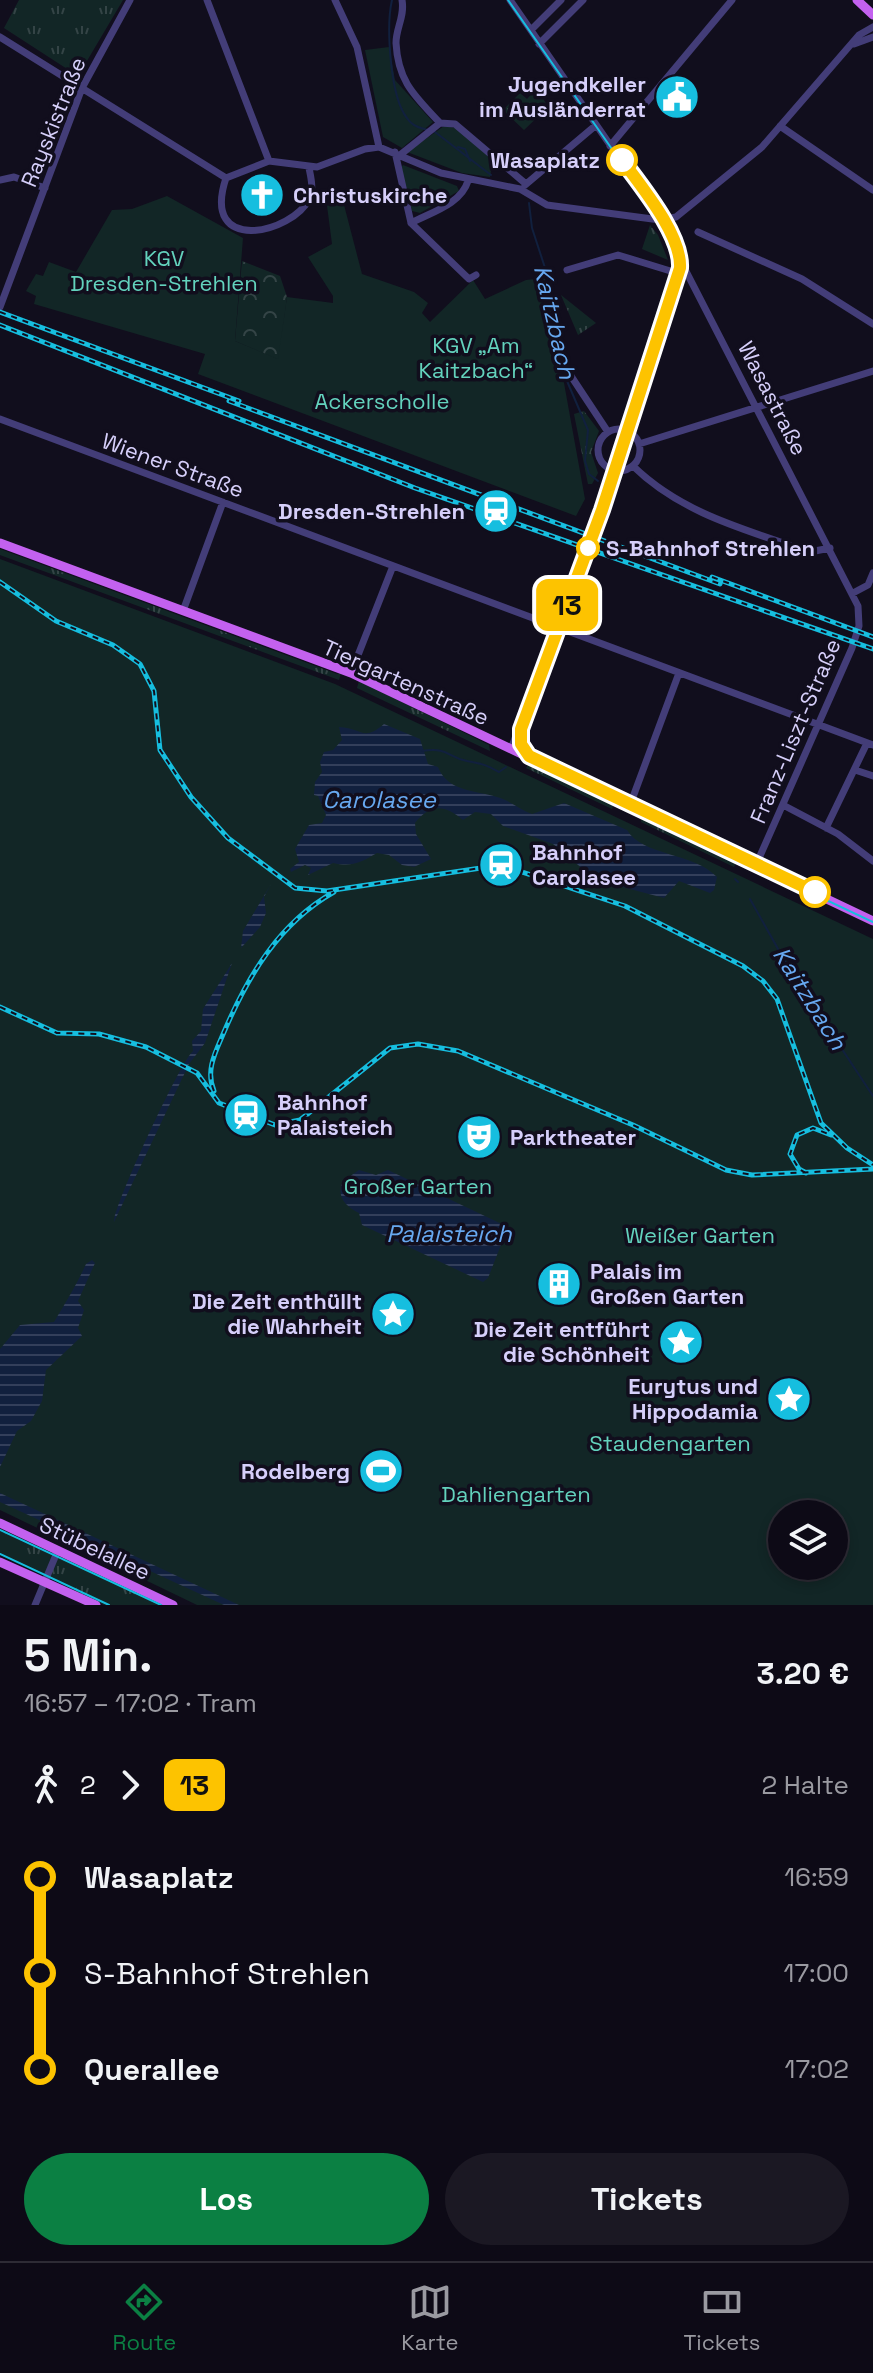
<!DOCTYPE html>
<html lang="de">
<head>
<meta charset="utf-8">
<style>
	:root { --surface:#0d0a16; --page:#1b1823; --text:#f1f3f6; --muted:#9a9aa1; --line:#2d2b35; --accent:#0b8043 }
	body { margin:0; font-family:"Space Grotesk",sans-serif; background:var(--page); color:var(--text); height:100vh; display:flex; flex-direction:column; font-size:30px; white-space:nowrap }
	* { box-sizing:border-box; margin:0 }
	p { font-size:26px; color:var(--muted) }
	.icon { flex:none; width:44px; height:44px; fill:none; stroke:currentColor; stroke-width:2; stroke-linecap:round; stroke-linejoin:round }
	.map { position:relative; height:1605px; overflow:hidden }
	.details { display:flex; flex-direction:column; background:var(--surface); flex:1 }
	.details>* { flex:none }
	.badge { padding:0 16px; border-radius:12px; font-size:28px; line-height:52px }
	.controls { position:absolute; left:768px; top:1500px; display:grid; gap:16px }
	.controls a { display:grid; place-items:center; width:80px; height:80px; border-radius:50%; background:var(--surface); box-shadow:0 4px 12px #0003,0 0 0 2px var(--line); font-size:40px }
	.map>.badge { position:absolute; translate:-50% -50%; box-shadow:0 0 0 4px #fff }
	.legs { display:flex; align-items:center; gap:12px; height:88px; padding:0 24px; font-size:26px }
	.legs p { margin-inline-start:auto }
	.overview { display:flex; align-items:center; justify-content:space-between; height:136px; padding:0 24px }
	h1 { font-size:44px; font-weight:800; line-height:60px }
	.action { display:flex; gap:16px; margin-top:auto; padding:16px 24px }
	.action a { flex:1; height:92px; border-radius:48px; background:var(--accent); color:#fff; font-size:32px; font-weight:800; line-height:92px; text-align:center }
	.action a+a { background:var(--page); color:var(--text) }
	ul { padding:0 24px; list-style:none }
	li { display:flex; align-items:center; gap:28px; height:96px; font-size:30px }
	li i { display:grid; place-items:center; width:12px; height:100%; margin:0 10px; background:currentColor }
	li i::after { content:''; width:20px; height:20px; margin:-10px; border:6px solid; border-radius:50%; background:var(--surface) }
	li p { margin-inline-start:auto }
	li:first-child i { background:linear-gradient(#0000 50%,currentColor 0) }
	li:last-child i { background:linear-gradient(currentColor 50%,#0000 0) }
	.tabs { display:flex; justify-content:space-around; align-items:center; height:112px; border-top:2px solid var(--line); background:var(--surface); font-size:22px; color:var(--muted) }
	.tabs a { display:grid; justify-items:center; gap:4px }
	.tabs .on { color:var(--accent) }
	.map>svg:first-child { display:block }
	.grass { fill:url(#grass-tufts) }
	.forest { fill:url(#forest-crowns) }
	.green { fill:#122626; fill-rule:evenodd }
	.water { fill:url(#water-rules) }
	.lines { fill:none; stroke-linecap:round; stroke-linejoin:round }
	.stream { stroke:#11203e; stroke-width:2 }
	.minor { stroke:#433d78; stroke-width:7 }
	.major { stroke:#c361ef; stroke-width:9 }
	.tram { stroke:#16bedf; stroke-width:2 }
	.rail-casing { stroke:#16bedf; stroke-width:5 }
	.rail { stroke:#110e1d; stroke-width:2; stroke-dasharray:6; stroke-linecap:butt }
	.line-1-casing { stroke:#fff; stroke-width:18 }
	.line-1 { stroke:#fdc300; stroke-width:12 }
	.stop-1-dot { fill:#fff; stroke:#fdc300; stroke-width:4 }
	.labels { text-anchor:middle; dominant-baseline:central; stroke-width:7; stroke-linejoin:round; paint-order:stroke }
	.poi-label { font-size:22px; font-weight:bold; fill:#d6cffa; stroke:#110e1d; text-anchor:end }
	.street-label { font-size:22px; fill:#d6cffa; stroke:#110e1d }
	.stop-label { font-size:22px; font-weight:bold; fill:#d6cffa; stroke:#110e1d; text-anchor:end }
	.park-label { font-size:22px; fill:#63d2bd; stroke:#110e1d }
	.water-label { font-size:24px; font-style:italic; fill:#67a8f0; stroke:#110e1d }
</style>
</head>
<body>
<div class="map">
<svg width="873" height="1605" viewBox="0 0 873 1605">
	<defs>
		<pattern id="grass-tufts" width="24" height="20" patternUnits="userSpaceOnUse" patternTransform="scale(2)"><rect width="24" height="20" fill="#122626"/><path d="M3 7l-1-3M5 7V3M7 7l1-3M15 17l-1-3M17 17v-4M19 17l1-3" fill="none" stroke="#344446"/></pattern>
		<pattern id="forest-crowns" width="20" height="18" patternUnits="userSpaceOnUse" patternTransform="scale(2)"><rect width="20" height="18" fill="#122626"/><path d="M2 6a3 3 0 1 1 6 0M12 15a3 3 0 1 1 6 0" fill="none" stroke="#344446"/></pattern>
		<pattern id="water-rules" width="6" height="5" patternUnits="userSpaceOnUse" patternTransform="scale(2)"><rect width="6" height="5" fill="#11203e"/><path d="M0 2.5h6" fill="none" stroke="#333f5b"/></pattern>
	</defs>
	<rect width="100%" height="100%" fill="#110e1d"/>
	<path class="grass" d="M19 0H123L78 76 4 28Z
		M537 88 548 107 524 130 503 110 520 93 527 99Z
		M650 225 658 235 668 260 642 249Z
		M561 295 596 323 578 335Z
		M584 411 599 431 591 452 598 473 592 484H588L574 414Z
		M0 549 337 674 341 673 339 680 0 555Z
		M359 681 489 745 490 751 357 688Z
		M529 764 614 804 612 809 526 768Z
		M642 818 737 861 734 867 641 822Z
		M0 1531 62 1560 64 1557 162 1605H104L0 1553Z"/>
	<path class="forest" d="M242 261 280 276 287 297 279 360 235 341Z"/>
	<path class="green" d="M389 47 395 80 433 122 402 148 383 137 365 50Z
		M444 126 456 128 493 158 490 177 462 173 407 152Z
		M403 165 457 186 459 191 420 213 412 211 400 169Z
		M167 196 243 238 235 341 278 359 287 297 333 303V296L308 257 332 244 326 198 343 201 362 274 414 292 428 303 422 313 430 322 473 280 485 299 526 280 545 278 585 499 576 516 198 374 205 354 34 304 36 296 26 291 36 274 43 276 49 262 76 272 112 210 132 209Z
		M0 559 335 684 873 939V1605H197L0 1510ZM782 1514H834V1566H782Z"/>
	<path class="water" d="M384 724 420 739 428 764 438 767C448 792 475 790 497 797 509 800 520 810 532 814L564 803 627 830C642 856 693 852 717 877L714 890 710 893 679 881 664 898 596 880 553 844 503 826 491 814 475 812 463 820C445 805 431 803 415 823L416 834 431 859 414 867 402 865 389 855 377 853C360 863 352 867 333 863L308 875 311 868 305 865 291 872 290 869 299 862 295 849 309 825 322 823 326 815 318 796 314 795 315 782 322 772 320 762 324 752 333 750 342 740 339 727C362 728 363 742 384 724Z
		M271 884 264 897 266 913 260 927 241 948 243 931Z
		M232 963 205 1043 189 1064 114 1222C112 1209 180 1062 193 1051L192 1041 201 1031 203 1009Z
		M359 1170 376 1175 388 1170 508 1227 488 1278 483 1282 362 1225 359 1213C345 1206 336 1197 343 1181Z
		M92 1260 95 1263 78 1301 84 1310 78 1328 82 1336 46 1370 42 1401 31 1421 17 1431 0 1467V1349L20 1325 54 1322C66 1302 76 1286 86 1264Z
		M0 1493 239 1605H224L0 1502Z"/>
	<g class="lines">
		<path class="stream" d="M392 0C386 26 390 97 407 118 412 126 420 128 428 130
			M435 132 491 175
			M458 147 465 149 470 161
			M529 203 532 228 548 277 562 344 564 374 588 430 585 461 589 474 598 481
			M422 751C449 747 447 757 467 761 485 765 482 763 499 772L506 767
			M735 879 738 882
			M750 899 791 972 873 1096"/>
		<path class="minor" d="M207 0 269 161
			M335 0 357 47 379 147
			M402 0C405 16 396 28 396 43 398 82 415 96 440 123
			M510 0 653 207 858 606 859 626 852 648 756 865
			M531 30 561 0
			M0 37 226 178
			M539 44 583 0
			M854 44 873 37
			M780 126 873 190
			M610 146 732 0
			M395 152 411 223
			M400 155 440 123 455 124 526 184
			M226 178 269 161 317 167 365 149 379 147 441 173 520 189 547 205 660 220 676 217 762 147 859 35 873 27
			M226 178C200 256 293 233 309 199 314 189 311 178 309 168
			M0 180 14 177 45 188
			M525 185 595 126
			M411 223 469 279 476 275
			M411 223C432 212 461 204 468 181
			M698 232 802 279 873 324
			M567 270 618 255 677 273
			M0 307 82 88 130 0
			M569 373 608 432
			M0 419 873 745
			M598 450a21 21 0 1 1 42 0a21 21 0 1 1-42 0Z
			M626 430 682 260
			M639 444 873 371
			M633 466C682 514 747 530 810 552L830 548
			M853 593 868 585 873 573
			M183 611 223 502
			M351 673 393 566
			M511 749 557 627
			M855 770 873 776
			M630 805 679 673
			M783 805 838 834 873 861
			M826 828 867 743
			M35 1605 58 1550"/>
		<path class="major" d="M857 0 873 15
			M0 543 351 673 873 921
			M0 1523 173 1605
			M0 1562 96 1605"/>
		<path class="tram" d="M508 0 644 195 677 262 611 470 517 728V749L528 759 873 922
			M0 1530 161 1605
			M0 1554 109 1605"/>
		<g class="rail-casing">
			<path id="rail" d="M0 312 239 401
				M0 325 415 488 873 649
				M229 401 720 584
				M712 577 873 637
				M0 582 56 621 113 645 140 664 154 691 160 750 191 797 228 838 295 888 327 891 501 865 625 906 743 966 763 981 777 999 821 1123 847 1148 873 1165
				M0 1007 57 1033 99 1034 146 1047 197 1073 219 1103 275 1125 300 1120 390 1048 418 1044 458 1051 633 1125 726 1170 752 1175 873 1169
				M214 1091C205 1070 216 1051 224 1032 248 976 279 923 334 892
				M806 1173 799 1169 790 1154 797 1135 813 1128 831 1135"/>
		</g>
		<use href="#rail" class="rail"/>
	</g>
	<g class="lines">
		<g class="line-1-casing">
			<path id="line-1" d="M622 160C641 186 682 235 680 268L602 510 521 729V744L529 756 815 892"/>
		</g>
		<use href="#line-1" class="line-1"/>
	</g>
	<defs>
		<g id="civic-disc" transform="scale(2.3)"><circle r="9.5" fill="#16bedf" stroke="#110e1d"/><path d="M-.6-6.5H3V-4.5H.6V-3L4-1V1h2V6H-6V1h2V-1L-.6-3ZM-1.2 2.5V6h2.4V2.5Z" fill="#fff"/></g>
		<g id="church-disc" transform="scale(2.3)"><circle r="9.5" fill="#16bedf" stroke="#110e1d"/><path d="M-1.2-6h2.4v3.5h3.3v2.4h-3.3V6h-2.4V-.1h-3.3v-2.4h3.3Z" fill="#fff"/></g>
		<g id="station-disc" transform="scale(2.3)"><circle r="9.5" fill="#16bedf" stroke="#110e1d"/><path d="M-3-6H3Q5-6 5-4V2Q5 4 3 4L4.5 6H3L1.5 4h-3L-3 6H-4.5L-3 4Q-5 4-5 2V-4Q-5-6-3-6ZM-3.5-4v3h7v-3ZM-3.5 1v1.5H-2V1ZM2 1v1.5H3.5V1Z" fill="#fff"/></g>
		<g id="theatre-disc" transform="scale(2.3)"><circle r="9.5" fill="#16bedf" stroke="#110e1d"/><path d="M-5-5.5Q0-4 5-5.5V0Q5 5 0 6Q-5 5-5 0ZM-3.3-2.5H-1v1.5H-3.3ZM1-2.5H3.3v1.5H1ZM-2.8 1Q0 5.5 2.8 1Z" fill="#fff"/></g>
		<g id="building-disc" transform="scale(2.3)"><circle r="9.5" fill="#16bedf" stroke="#110e1d"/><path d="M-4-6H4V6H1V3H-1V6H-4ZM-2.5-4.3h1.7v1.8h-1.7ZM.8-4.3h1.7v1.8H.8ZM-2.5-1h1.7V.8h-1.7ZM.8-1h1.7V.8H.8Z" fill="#fff"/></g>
		<g id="sight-disc" transform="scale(2.3)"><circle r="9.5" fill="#16bedf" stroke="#110e1d"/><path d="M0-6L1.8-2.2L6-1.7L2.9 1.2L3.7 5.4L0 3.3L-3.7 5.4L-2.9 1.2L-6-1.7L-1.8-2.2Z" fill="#fff"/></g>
		<g id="stadium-disc" transform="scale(2.3)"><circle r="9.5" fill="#16bedf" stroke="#110e1d"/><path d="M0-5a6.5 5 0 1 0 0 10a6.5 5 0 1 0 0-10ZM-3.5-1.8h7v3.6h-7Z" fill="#fff"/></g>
	</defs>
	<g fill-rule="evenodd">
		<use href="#civic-disc" x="677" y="97"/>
		<use href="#church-disc" x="262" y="195"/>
		<use href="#station-disc" x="496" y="511"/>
		<use href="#station-disc" x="501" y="865"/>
		<use href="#station-disc" x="246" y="1115"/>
		<use href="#theatre-disc" x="479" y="1137"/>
		<use href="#building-disc" x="559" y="1284"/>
		<use href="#sight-disc" x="393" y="1314"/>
		<use href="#sight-disc" x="681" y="1342"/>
		<use href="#sight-disc" x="789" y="1399"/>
		<use href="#stadium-disc" x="381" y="1471"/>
	</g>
	<g class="stop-1-dot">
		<circle cx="622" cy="160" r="14"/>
		<circle cx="588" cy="548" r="10"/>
		<circle cx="815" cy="892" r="14"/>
	</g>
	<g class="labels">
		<g class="poi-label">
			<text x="646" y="84">Jugendkeller<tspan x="646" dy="25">im Ausländerrat</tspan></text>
			<text x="293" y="195" text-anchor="start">Christuskirche</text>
			<text x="465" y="511">Dresden-Strehlen</text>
			<text x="532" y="852" text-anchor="start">Bahnhof<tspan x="532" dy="25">Carolasee</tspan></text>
			<text x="277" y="1102" text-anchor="start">Bahnhof<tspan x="277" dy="25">Palaisteich</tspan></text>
			<text x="510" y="1137" text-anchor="start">Parktheater</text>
			<text x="590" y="1271" text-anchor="start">Palais im<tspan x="590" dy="25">Großen Garten</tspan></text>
			<text x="362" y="1301">Die Zeit enthüllt<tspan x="362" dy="25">die Wahrheit</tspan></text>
			<text x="650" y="1329">Die Zeit entführt<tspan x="650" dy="25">die Schönheit</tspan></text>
			<text x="758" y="1386">Eurytus und<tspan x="758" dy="25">Hippodamia</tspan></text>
			<text x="350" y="1471">Rodelberg</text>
		</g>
		<g class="street-label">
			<text transform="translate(53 122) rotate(-68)">Rayskistraße</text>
			<text transform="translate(773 398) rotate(63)">Wasastraße</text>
			<text transform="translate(173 465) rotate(20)">Wiener Straße</text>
			<text transform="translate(406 682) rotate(24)">Tiergartenstraße</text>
			<text transform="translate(795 731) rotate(-67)">Franz-Liszt-Straße</text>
			<text transform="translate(95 1548) rotate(25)">Stübelallee</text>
		</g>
		<g class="stop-label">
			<text x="600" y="160">Wasaplatz</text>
			<text x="606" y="548" text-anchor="start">S-Bahnhof Strehlen</text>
		</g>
		<g class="park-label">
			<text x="164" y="258">KGV<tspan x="164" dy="25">Dresden-Strehlen</tspan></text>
			<text x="476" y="345">KGV „Am<tspan x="476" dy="25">Kaitzbach“</tspan></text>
			<text x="382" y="401">Ackerscholle</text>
			<text x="418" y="1186">Großer Garten</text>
			<text x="700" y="1235">Weißer Garten</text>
			<text x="670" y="1443">Staudengarten</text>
			<text x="516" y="1494">Dahliengarten</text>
		</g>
		<g class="water-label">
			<text transform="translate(555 322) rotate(77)">Kaitzbach</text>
			<text x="379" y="799">Carolasee</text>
			<text transform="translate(810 998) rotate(58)">Kaitzbach</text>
			<text x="449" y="1233">Palaisteich</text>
		</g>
	</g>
</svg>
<div class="controls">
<a><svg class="icon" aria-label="layers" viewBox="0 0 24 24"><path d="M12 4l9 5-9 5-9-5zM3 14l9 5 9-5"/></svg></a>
</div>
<b class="badge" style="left:567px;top:605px;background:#fdc300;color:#111">13</b>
</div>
<section class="details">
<div class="overview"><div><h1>5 Min.</h1><p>16:57 – 17:02 · Tram</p></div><b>3.20 €</b></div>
<div class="legs"><svg class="icon" aria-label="walk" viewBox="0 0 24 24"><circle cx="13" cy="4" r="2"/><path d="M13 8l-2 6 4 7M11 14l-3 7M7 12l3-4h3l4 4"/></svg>2<svg class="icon" aria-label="forward" viewBox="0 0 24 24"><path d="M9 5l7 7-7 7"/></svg><b class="badge" style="background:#fdc300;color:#111">13</b><p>2 Halte</p></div>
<ul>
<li><i style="color:#fdc300"></i><b>Wasaplatz</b><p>16:59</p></li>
<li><i style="color:#fdc300"></i><span>S-Bahnhof Strehlen</span><p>17:00</p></li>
<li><i style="color:#fdc300"></i><b>Querallee</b><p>17:02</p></li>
</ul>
<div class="action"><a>Los</a><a>Tickets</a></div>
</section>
<nav class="tabs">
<a class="on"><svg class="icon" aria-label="directions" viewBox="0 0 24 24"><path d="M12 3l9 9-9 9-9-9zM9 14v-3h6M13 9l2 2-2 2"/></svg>Route</a>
<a><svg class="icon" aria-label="map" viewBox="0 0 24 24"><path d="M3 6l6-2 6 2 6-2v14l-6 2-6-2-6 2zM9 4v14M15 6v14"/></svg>Karte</a>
<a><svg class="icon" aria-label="tickets" viewBox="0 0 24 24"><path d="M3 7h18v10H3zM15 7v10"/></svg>Tickets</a>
</nav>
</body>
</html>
